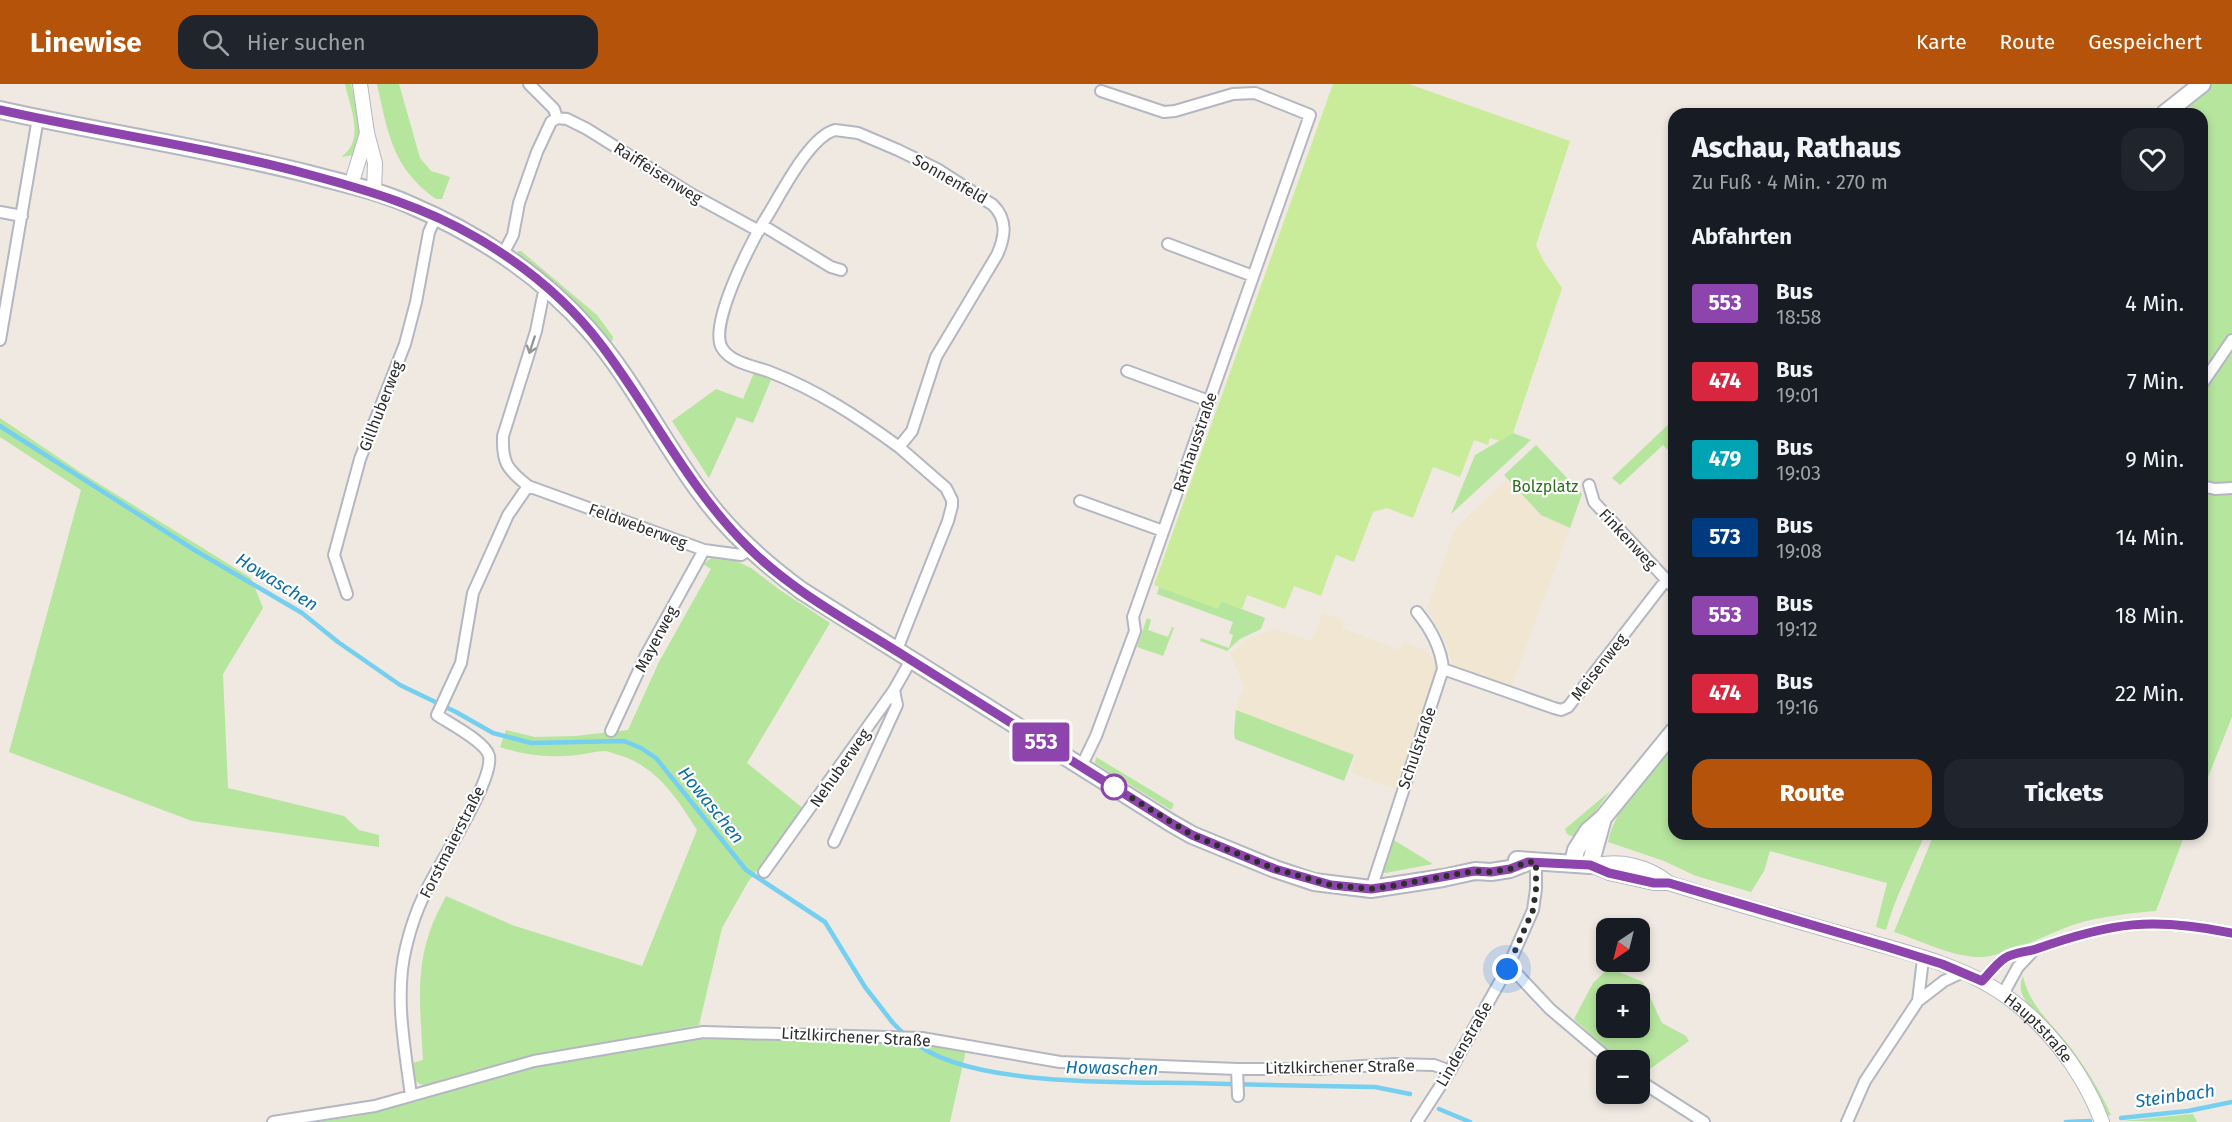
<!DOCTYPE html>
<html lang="de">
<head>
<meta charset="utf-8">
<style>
	:root { --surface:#171b24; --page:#20242c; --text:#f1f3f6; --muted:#9ea1a6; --accent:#b45309 }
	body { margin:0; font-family:"Fira Sans",sans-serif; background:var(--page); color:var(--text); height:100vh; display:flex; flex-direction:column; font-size:22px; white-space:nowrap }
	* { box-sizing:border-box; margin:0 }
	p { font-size:20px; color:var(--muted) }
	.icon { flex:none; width:33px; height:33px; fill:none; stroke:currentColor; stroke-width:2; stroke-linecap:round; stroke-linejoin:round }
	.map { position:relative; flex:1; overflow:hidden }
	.drawer { position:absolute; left:1668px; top:24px; width:540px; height:732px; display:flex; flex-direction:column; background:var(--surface); border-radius:18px; box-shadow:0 3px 9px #0003 }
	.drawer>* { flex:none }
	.badge { padding:0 12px; border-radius:4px; font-size:21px; line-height:39px }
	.needle { width:39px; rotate:215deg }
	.tools { position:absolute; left:1596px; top:834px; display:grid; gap:12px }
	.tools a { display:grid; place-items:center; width:54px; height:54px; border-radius:12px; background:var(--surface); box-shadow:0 3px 9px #0003; font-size:30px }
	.you { position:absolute; width:30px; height:30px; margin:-15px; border:4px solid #fff; border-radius:50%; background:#1a73e8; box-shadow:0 0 0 9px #1a73e833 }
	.map>.badge { position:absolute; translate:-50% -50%; box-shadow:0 0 0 3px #fff }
	h2 { padding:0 24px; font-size:22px; line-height:54px }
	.round { display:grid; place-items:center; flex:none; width:63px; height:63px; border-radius:18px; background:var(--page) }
	.headline { display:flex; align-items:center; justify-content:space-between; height:102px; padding:0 24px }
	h1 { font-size:28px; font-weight:800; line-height:45px }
	.button { display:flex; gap:12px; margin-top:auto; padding:12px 24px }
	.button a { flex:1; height:69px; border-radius:18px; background:var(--accent); color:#fff; font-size:24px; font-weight:800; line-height:69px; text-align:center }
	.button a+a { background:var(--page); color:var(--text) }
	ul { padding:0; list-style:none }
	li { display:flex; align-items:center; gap:18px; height:78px; padding:0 24px }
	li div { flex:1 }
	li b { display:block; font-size:22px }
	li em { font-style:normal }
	li .badge { min-width:66px; font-weight:700; text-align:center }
	header { display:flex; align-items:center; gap:36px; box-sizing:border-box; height:84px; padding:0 30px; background:var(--accent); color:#fff }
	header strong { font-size:28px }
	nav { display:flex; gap:33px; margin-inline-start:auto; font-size:21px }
	.search { width:420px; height:54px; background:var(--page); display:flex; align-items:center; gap:15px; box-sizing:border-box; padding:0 21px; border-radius:18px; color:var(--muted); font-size:22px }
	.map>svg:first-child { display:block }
	.education { fill:#f0e6d1 }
	.green { fill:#b6e59e; fill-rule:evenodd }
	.pitch { fill:#c9ec9a }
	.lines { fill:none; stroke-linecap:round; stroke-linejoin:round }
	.stream { stroke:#75cff0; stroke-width:4.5 }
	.minor-casing { stroke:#b4b7c1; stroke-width:14 }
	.tertiary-casing { stroke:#b4b7c1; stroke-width:16 }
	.secondary-casing { stroke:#b4b7c1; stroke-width:20 }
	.minor { stroke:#fff; stroke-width:10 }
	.tertiary { stroke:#fff; stroke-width:14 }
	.secondary { stroke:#fff; stroke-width:16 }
	.oneway { stroke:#969696 }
	.line-casing { stroke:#fff; stroke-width:14 }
	.line { stroke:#8e44ad; stroke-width:9 }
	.walk { stroke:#2e2e2e; stroke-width:6; stroke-dasharray:0 10.8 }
	.stop-dot { fill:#fff; stroke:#8e44ad; stroke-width:3 }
	.labels { text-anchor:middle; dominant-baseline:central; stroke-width:4.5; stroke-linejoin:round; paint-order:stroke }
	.street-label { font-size:16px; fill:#2e2e2e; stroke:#fff }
	.park-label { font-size:16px; fill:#2c6e1b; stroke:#fff }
	.water-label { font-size:18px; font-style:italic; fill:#0d6fa3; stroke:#fff }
</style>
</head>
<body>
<header>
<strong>Linewise</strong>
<div class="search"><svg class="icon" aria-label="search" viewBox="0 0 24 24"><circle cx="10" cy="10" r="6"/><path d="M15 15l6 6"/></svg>Hier suchen</div>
<nav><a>Karte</a><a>Route</a><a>Gespeichert</a></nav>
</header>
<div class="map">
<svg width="2232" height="1038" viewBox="0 0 2232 1038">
	<rect width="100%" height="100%" fill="#efe9e1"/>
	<path class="education" d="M1507 395 1541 431 1570 444 1510 606 1453 584 1447 560 1427 524 1455 445Z
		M1323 529 1344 537 1342 544 1399 566 1403 558 1423 565 1435 576 1438 591 1397 705 1351 689 1356 672 1236 626 1240 611 1245 604 1230 569 1249 554 1275 545 1312 557Z"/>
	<path class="green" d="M345 0H351C357 26 364 45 355 71L341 73C366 56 350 24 345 0Z
		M377 0H399L420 74 431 87 450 93 442 115H436C392 84 388 49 377 0Z
		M2213 0H2232V249L2202 292V30H2176Z
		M518 167H521L597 231 613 253 612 257 609 258 569 213 518 171 517 169Z
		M2232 262V400H2216L2202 397V306Z
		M754 289 771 296 753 339 737 333 709 394 672 337 716 305 743 315Z
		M0 334 80 388 251 494 263 524 223 590 228 704 344 732 359 746 379 751V763L192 737 9 668 81 406 0 353Z
		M1674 335V372L1663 361 1620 401 1612 394Z
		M1513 349 1531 356 1451 430 1475 371Z
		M1536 361 1582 410 1570 444 1541 431 1504 391Z
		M2202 405 2232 409V633L2202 708Z
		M714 472 734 476 751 484 780 506 830 539 747 679 805 726 748 798 722 844 699 941 537 972 430 1002C414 1001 413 994 409 980L423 976C421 934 415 891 429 850 433 837 440 824 446 812L512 841 642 882 697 746C677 714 656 682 619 671 614 670 609 667 605 667 596 667 586 670 577 671 550 674 526 672 500 663L506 646 535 653 575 652 628 646 659 578 711 485 703 480Z
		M1159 503 1218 524 1221 517 1265 534 1261 545 1240 555 1227 567 1200 557 1201 554 1229 564 1233 551 1229 549 1233 538 1157 510Z
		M1147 534 1151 536 1148 546 1168 553 1172 543 1174 544 1163 572 1137 563Z
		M1236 626 1354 671 1344 697 1235 655 1234 648Z
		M1674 659V750H1925C1912 782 1895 813 1886 846L1876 843 1887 799 1770 767 1764 787 1751 808 1696 792 1664 777 1608 758C1615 722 1651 688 1674 659Z
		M1096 673 1174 720 1171 726 1095 679Z
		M1610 707 1576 754 1567 750 1565 745Z
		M1934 750H2185L2156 827C2131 829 2104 832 2079 839 2051 847 2006 874 1978 873 1950 872 1921 857 1894 848Z
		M1392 755 1433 780 1386 789 1382 788 1381 784Z
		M1609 884 1643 898 1662 939 1686 952 1689 957 1640 992V976H1619L1574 935 1593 899ZM1606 910H1640V944H1606Z
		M2023 892C2029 922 2053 940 2071 964 2086 984 2101 1008 2111 1031L2107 1033C2097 1007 2074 971 2056 949 2045 937 2028 925 2022 910 2020 904 2020 898 2023 892Z
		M703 952 886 960C914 956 939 961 966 966L950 1038H316L358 1032 414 1018 539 981Z
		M2193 1030 2197 1038 2122 1037Z"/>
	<path class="pitch" d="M1333 0H1409L1570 57 1536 161 1543 176 1562 204 1513 349 1500 357 1490 354 1488 361 1474 356 1460 393 1433 383 1413 434 1387 424 1373 428 1354 478 1336 471 1321 512 1294 502 1285 525 1247 511 1242 525 1221 517 1218 525 1154 501Z"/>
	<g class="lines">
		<path class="stream" d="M0 342 196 467 302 529 338 558 400 601 456 628 493 649 531 659 624 657 641 664 656 674 746 786 825 838 865 903 893 939 905 951
			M912 956C963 1003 1123 998 1192 999 1253 1001 1314 1002 1375 1003L1410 1010
			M1439 1025 1470 1038
			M2121 1034 2188 1027 2232 1018
			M2066 1038 2090 1037"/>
		<g class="minor-casing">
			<path id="minor" d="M529 0 554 25 557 34
				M835 46 858 49 898 66 937 85 993 121C1008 136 1005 153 997 171L936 273 912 347 899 363C858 333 817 306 770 288 754 282 731 279 722 264 708 241 752 156 766 134 781 110 809 53 835 46Z
				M0 128 22 132
				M762 141 831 183 841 186
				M1168 160 1253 192
				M503 170 513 151 519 119 537 68 551 38 557 34 567 35 587 45 691 110 759 147
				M548 205 543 212 536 247 503 352C502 379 507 385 528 402L704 466 741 471 750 465
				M0 256 38 34
				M1127 287 1209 317
				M2202 300 2232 256
				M1589 401 1594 418 1674 504
				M2202 402 2215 405 2232 404
				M1080 417 1163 447
				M347 510 334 471 360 375 405 260 416 218 429 148 436 133
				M895 566 900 558 948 437 952 422V416L946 404 899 363
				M1443 585 1554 624 1561 626 1568 623 1666 496
				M611 647 646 571 704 466
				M1081 683 1096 652 1135 547 1133 533 1310 31 1255 9 1233 10 1175 27 1164 28 1101 7
				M834 758 897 621 894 606
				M764 788 894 606 911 576
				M1371 805 1443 585C1441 563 1431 545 1417 528
				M1507 885 1517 890 1550 925 1610 976
				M1982 897C1989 890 1996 880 2005 874 2015 868 2026 868 2036 865 2113 838 2152 833 2232 849
				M2003 910 2018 883 2034 866
				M1918 917 1923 875
				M1237 985 1238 1012
				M1640 997 1704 1038
				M411 1012C405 964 394 912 406 863 410 846 416 828 424 811 436 783 494 698 489 672 486 658 449 639 437 631L461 579 473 509 508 431 528 402
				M273 1038 375 1022 534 977 703 948 922 954 1060 978 1237 985H1317L1394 980 1434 981 1450 987
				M1417 1038 1450 987 1507 885 1533 826 1536 805V778
				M1847 1038 1865 997 1918 917 1944 897 1963 888"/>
		</g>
		<g class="tertiary-casing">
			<g id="tertiary">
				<path d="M360 0 367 49 375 79 374 108"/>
				<path d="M351 101 367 49"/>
				<path id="s1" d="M1590 781 1609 789 1654 799H1669C1732 819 1796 837 1860 855 1904 868 1953 879 1992 903 2041 933 2082 984 2102 1038"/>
				<path d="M1593 782C1619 775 1648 782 1669 799"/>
			</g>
		</g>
		<g class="secondary-casing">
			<path id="secondary" d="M0 26C103 49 207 64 309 90 342 99 376 106 408 120 476 149 540 190 589 246 633 296 662 358 703 412 731 450 765 480 802 507L1171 739 1192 751 1275 785 1314 798 1371 805 1443 794 1475 787 1491 788 1510 785 1528 778
				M2164 30 2202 0
				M1517 776 1590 781 1603 734
				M1573 779 1576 766 1588 747 1603 734 1674 647"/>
		</g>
		<use href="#minor" class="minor"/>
		<use href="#tertiary" class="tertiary"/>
		<use href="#secondary" class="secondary"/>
	</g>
	<defs><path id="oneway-shaft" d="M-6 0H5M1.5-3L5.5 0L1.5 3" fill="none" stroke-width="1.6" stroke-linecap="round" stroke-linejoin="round" transform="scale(1.5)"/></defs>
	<use class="oneway" href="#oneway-shaft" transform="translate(532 261) rotate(108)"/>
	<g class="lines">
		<g class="line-casing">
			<path id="line" d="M0 26C102 49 206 63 307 90 367 106 425 123 479 155 525 182 570 219 602 262 652 328 688 404 748 463 793 508 852 539 906 573 994 628 1083 684 1171 739L1192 751 1275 785 1331 801 1371 805 1392 802 1474 787 1491 788 1510 785 1528 778 1590 781 1609 789 1654 799H1669L1884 862 1942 880 1982 897C1989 890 1996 880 2005 874 2015 868 2026 868 2036 865 2113 838 2152 833 2232 849"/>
		</g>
		<use href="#line" class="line"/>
		<path class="walk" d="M1114 703 1192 751 1275 785 1331 801 1371 805 1392 802 1474 787 1491 788 1510 785 1528 778H1536V805L1533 826 1507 885"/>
	</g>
	<circle class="stop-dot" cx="1114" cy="703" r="12"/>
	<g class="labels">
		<g class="street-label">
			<text transform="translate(658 89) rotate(32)">Raiffeisenweg</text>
			<text transform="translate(950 95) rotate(30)">Sonnenfeld</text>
			<text transform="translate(381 322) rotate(-69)">Gillhuberweg</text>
			<text transform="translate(1195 358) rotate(-71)">Rathausstraße</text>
			<text transform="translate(638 442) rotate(20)">Feldweberweg</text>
			<text transform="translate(1628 455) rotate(47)">Finkenweg</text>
			<text transform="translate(656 555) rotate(-62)">Mayerweg</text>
			<text transform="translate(1599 583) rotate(-52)">Meisenweg</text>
			<text transform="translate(1417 664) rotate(-71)">Schulstraße</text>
			<text transform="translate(840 684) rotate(-55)">Nehuberweg</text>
			<text transform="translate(452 758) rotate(-63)">Forstmaierstraße</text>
			<text stroke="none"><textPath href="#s1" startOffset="484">Hauptstraße</textPath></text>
			<text transform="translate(856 953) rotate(3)">Litzlkirchener Straße</text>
			<text transform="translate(1464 960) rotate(-60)">Lindenstraße</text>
			<text transform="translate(1340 983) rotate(-1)">Litzlkirchener Straße</text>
		</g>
		<g class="park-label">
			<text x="1545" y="402">Bolzplatz</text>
		</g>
		<g class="water-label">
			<text transform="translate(277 498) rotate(32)">Howaschen</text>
			<text transform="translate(711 721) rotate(51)">Howaschen</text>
			<text transform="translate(1112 984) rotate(1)">Howaschen</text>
			<text transform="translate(2175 1012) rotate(-8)">Steinbach</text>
		</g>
	</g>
</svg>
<div class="tools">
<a><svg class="needle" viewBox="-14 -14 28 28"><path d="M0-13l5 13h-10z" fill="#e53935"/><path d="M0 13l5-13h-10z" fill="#9ea1a6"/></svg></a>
<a>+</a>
<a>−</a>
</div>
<div class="you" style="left:1507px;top:885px"></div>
<b class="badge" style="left:1041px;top:658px;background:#8e44ad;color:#fff">553</b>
<section class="drawer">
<div class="headline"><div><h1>Aschau, Rathaus</h1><p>Zu Fuß · 4 Min. · 270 m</p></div><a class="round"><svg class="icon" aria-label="heart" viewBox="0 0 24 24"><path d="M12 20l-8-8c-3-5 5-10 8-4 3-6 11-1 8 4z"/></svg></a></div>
<h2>Abfahrten</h2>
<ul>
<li><span class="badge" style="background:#8e44ad;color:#fff">553</span><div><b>Bus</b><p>18:58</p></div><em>4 Min.</em></li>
<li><span class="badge" style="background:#d7263d;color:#fff">474</span><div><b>Bus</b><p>19:01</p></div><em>7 Min.</em></li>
<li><span class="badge" style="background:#00a3b4;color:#fff">479</span><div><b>Bus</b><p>19:03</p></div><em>9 Min.</em></li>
<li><span class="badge" style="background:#003b80;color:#fff">573</span><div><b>Bus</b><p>19:08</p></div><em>14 Min.</em></li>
<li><span class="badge" style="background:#8e44ad;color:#fff">553</span><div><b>Bus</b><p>19:12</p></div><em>18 Min.</em></li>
<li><span class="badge" style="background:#d7263d;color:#fff">474</span><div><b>Bus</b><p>19:16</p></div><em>22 Min.</em></li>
</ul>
<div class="button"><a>Route</a><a>Tickets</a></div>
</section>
</div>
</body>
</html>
